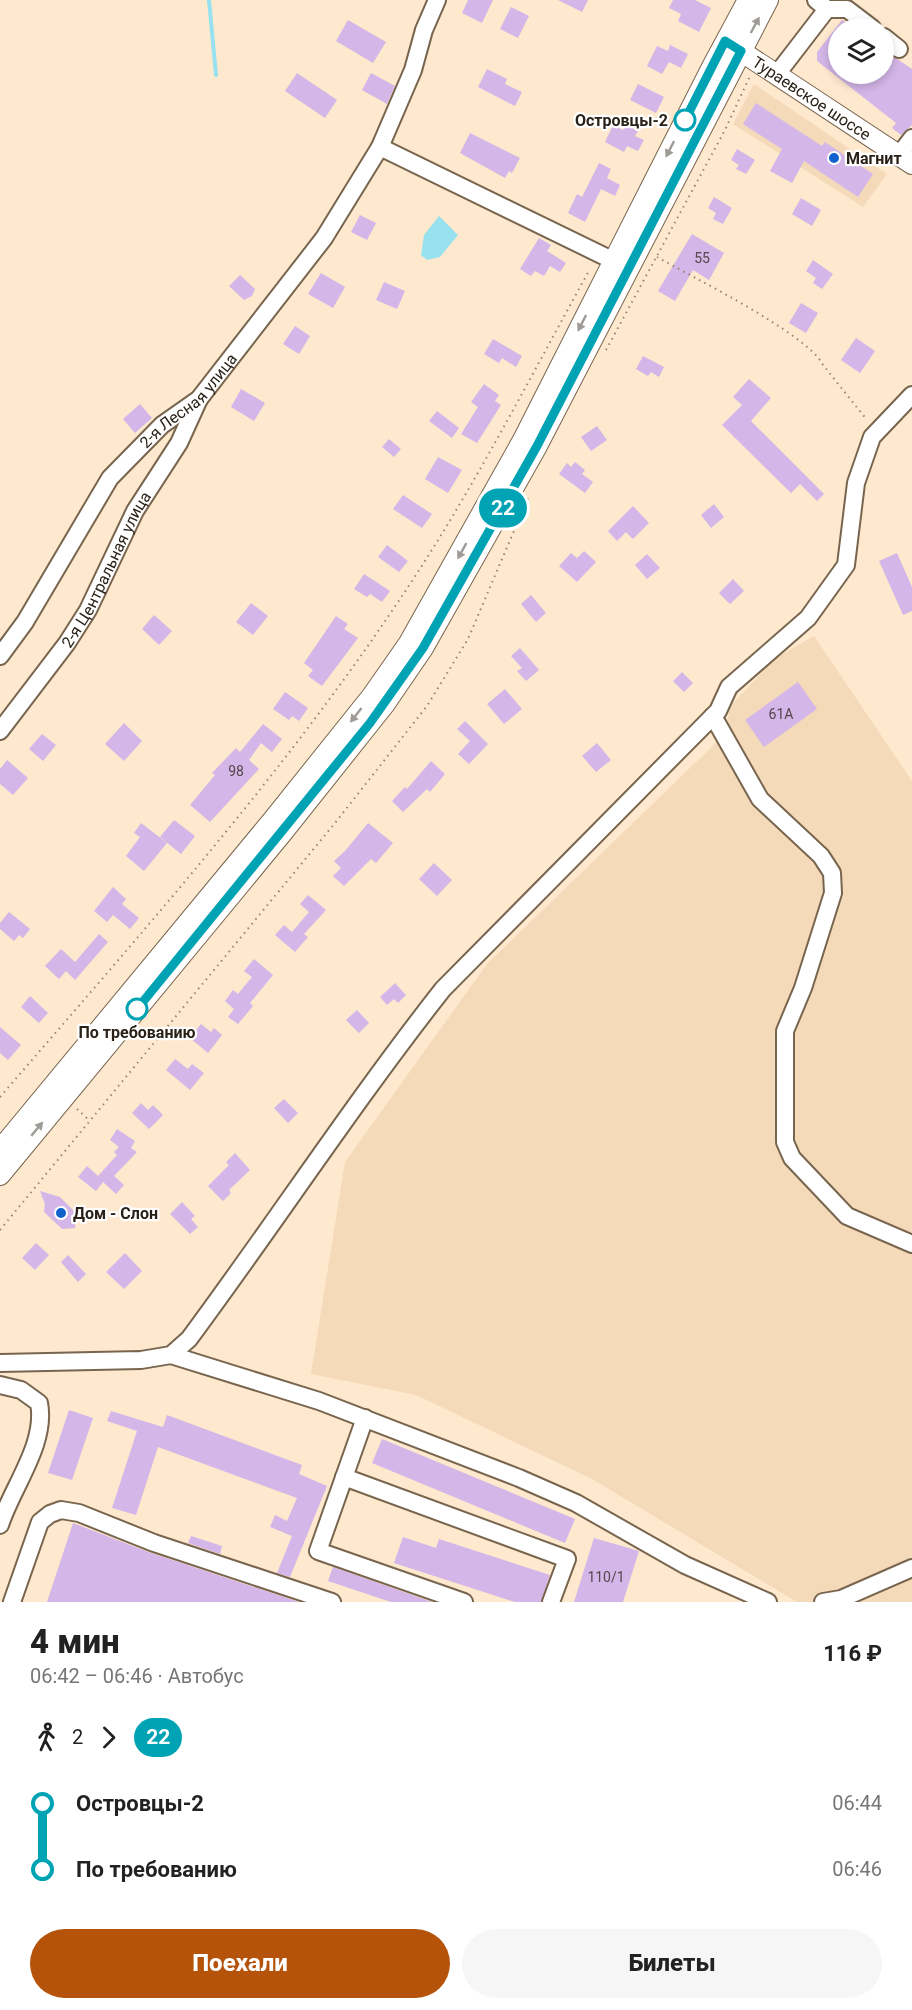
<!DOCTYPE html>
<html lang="ru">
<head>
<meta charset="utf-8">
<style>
	:root { --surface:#fff; --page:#f6f6f6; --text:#222; --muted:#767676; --accent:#b45309 }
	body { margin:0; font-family:Roboto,sans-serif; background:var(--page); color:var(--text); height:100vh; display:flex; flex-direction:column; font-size:22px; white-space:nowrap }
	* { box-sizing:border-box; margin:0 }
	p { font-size:20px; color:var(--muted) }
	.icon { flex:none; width:33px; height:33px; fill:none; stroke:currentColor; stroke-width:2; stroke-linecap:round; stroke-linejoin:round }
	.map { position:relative; height:1602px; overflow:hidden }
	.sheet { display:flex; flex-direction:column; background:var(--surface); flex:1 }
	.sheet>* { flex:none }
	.badge { padding:0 12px; border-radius:20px; font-size:21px; line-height:39px }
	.buttons { position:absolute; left:828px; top:18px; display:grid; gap:12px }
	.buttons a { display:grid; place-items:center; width:66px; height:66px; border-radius:50%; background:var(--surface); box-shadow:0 3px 9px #0003; font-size:30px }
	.map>.badge { position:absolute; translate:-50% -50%; box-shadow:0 0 0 3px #fff }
	.legs { display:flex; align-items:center; gap:9px; height:66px; padding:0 30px; font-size:20px }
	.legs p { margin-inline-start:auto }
	.summary { display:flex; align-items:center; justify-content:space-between; height:102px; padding:0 30px }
	h1 { font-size:33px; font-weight:800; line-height:45px }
	.cta { display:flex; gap:12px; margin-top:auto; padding:12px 30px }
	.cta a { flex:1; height:69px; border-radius:36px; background:var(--accent); color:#fff; font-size:24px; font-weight:800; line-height:69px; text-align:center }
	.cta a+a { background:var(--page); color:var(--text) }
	ul { padding:0 30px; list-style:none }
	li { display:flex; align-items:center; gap:21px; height:66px; font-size:22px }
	li i { display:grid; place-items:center; width:9px; height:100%; margin:0 8px; background:currentColor }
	li i::after { content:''; width:15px; height:15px; margin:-8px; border:4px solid; border-radius:50%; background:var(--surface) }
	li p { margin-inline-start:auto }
	li:first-child i { background:linear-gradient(#0000 50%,currentColor 0) }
	li:last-child i { background:linear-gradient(currentColor 50%,#0000 0) }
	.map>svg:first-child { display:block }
	.built { fill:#f5daba }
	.water { fill:#97e2ee }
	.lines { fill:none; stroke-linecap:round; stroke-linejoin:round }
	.stream { stroke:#97e2ee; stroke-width:4 }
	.building { fill:#d4b6e8 }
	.minor-casing { stroke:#78654e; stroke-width:20 }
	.major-casing { stroke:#78654e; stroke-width:22 }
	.path { stroke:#958674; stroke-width:2; stroke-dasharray:1.5 4.5; stroke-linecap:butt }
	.minor { stroke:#fff; stroke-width:16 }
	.major { stroke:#fff; stroke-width:20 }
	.oneway { fill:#9f9b97 }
	.line-1-casing { stroke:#fff; stroke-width:14 }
	.line-1 { stroke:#00a3b4; stroke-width:9 }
	.stop-1-dot { fill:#fff; stroke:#00a3b4; stroke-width:3 }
	.poi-dot { fill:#1063cc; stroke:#fff; stroke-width:2 }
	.labels { text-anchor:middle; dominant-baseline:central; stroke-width:4.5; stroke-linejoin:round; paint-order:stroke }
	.number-label { font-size:14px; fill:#54464b }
	.street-label { font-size:16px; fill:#292117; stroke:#fff }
	.stop-label { font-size:16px; font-weight:bold; fill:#292117; stroke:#fff; text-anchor:end }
	.poi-label { font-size:16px; font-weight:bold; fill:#292117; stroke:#fff; text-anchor:start }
</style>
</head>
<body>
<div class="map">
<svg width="912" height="1602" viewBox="0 0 912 1602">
	<rect width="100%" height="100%" fill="#fee8ce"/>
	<path class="built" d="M754 84 887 174 863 207 733 124Z
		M814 636 912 781V1602H797L592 1479 416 1395 311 1374 345 1162 487 964 724 735 730 707 774 659Z"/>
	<path class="water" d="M439 216 458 235 440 257 427 260 421 255 424 235Z"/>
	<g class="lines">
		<path class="stream" d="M209 0 216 75"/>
	</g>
	<path class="building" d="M468 0H493L482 23 462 13Z
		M558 0H588L582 12Z
		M673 0H695L711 8 699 32 678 21 681 14 669 8Z
		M511 7 529 16 518 38 500 29Z
		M348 20 386 42 373 63 336 41Z
		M842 20 855 28H838V74H884V50L912 69V125L901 135 892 128 896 123 817 61V52Z
		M670 45 688 54 681 68 669 62 662 74 647 66 657 46 668 51Z
		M487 69 507 79 505 84 522 92 515 106 478 87Z
		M297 73 337 100 325 118 285 91Z
		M371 73 395 86 387 104 362 90Z
		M638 84 664 97 656 113 630 100Z
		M756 103 822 146 825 142 873 174 858 197 804 161 792 183 770 171 782 149 743 124Z
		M613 125 623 130 626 125 638 131 635 136 644 140 638 151 627 146 624 152 605 142Z
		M470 133 520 158 512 173 509 171 505 178 460 153Z
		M737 149 755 160 746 174 736 169 739 165 731 160Z
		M599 163 611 169 607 178 620 185 615 196 601 189 585 222 568 213 577 194 582 197Z
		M714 197 732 208 723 224 713 219 716 213 708 208Z
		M801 198 821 210 812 226 792 214Z
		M360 215 376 223 367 240 351 232Z
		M692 234 724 253 709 280 693 270 675 301 658 291Z
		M539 238 551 245 547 251 566 263 560 272 550 266 544 276 535 271 531 276 520 269Z
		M813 260 833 274 822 289 813 283 816 278 806 271Z
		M321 273 345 287 333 308 308 294Z
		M240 275 255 289 252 296 244 300 229 286Z
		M384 282 405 291 397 309 376 300Z
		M801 303 818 313 806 333 789 323Z
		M295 326 310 336 299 354 283 344Z
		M856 338 875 351 860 373 841 360Z
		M493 339 522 356 516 367 502 358 499 363 484 354Z
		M643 356 664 367 659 377 651 372 648 376 636 369Z
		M749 379 771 398 751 421 824 494 817 501 800 484 791 493 722 425 742 405 733 397Z
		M484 384 499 395 495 401 501 405 477 443 461 434 478 407 471 402Z
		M241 389 265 403 254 421 231 407Z
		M140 404 152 418 135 433 123 419Z
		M437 411 459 428 452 438 429 421Z
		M597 426 607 440 591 451 581 437Z
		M389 439 401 449 394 457 382 447Z
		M438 457 462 470 448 493 425 479Z
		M575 462 585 470 582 474 593 482 585 493 559 474 567 463 571 467Z
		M403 495 432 514 422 528 393 509Z
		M714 504 724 517 711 528 701 515Z
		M633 506 649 523 633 539 626 532 617 541 608 531Z
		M387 545 408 561 399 572 378 557Z
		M584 551 596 562 577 582 559 566 571 553 577 558Z
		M897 553 912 587V611L903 615 879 561Z
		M647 554 660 568 647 579 635 565Z
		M364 574 390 591 382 602 370 594 367 597 354 589Z
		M733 579 744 591 730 604 719 593Z
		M531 595 546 613 536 622 521 604Z
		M251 603 268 616 253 635 236 622Z
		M154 615 172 631 159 645 142 629Z
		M336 616 348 624 344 629 358 638 322 686 308 676 313 670 304 663Z
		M520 648 539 670 526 681 517 671 522 668 511 656Z
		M682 672 693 683 684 692 673 681Z
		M798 682 817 709 764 747 745 720Z
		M505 689 522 709 504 724 487 704Z
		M285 692 308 708 299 721 292 716 289 720 273 709Z
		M465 721 488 744 469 764 458 754 470 741 457 729Z
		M124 723 142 741 124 761 105 744Z
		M263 724 282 739 272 752 261 743 249 760 259 769 210 822 190 805 215 775 212 773 236 748 240 752Z
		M42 734 56 745 43 761 29 749Z
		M597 743 611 760 596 772 582 756Z
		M7 760 28 778 13 795 0 784V769Z
		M431 761 445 774 430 792 427 789 403 812 392 801 405 787 407 789Z
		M174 820 195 836 181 854 160 837Z
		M141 823 167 843 144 871 126 856 140 837 134 833Z
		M368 823 393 843 376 863 371 859 344 886 333 876 341 868 334 861 345 851Z
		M434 863 452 880 437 896 419 879Z
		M113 887 126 899 122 904 139 918 130 929 113 915 107 922 94 911Z
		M308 895 326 910 304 934 308 937 295 952 275 935 284 925 292 932 309 912 300 904Z
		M9 912 30 929 23 938 19 935 14 941 0 929V923Z
		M99 934 108 942 75 980 66 971 59 979 45 966 61 949 75 962Z
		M254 959 273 975 250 1003 253 1006 238 1024 228 1017 234 1009 225 1001 233 990 238 994 252 977 244 971Z
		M395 983 406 995 398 1003 394 999 387 1005 380 997Z
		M30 996 48 1013 39 1023 21 1007Z
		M357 1010 369 1023 359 1033 346 1020Z
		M201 1024 211 1032 214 1028 222 1035 208 1053 190 1038Z
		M0 1027 21 1045 8 1060 0 1053Z
		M175 1059 188 1069 192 1064 204 1073 190 1090 166 1070Z
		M284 1099 298 1113 288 1123 274 1108Z
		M141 1103 148 1110 153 1105 163 1115 149 1129 132 1113Z
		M117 1129 135 1141 131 1148 137 1152 114 1176 124 1185 116 1194 103 1182 96 1191 78 1177 87 1166 98 1176 117 1155 114 1152 119 1147 110 1140Z
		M235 1153 250 1170 229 1190 231 1193 223 1201 208 1186 229 1165 226 1162Z
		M40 1191 60 1197 77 1214 75 1228 62 1229 44 1212 45 1204Z
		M182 1202 195 1216 191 1219 198 1227 190 1234 170 1214Z
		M36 1243 49 1255 35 1270 22 1258Z
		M125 1253 142 1271 124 1289 106 1272Z
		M68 1255 86 1274 78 1282 61 1262Z
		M69 1410 93 1418 72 1480 48 1473Z
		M111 1411 163 1427 167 1415 302 1465 299 1474 327 1486 290 1577 277 1573 292 1536 270 1527 275 1515 287 1521 297 1498 158 1447 136 1515 112 1508 137 1431 107 1421Z
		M382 1439 575 1519 565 1543 372 1463Z
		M73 1523 151 1553 299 1602H47Z
		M191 1536 222 1546 220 1554 188 1543Z
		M403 1537 436 1548 439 1539 550 1575 541 1602H515L394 1563Z
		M594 1538 639 1551 623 1602H574Z
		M333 1567 432 1602H391L328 1581Z"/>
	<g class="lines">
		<g class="minor-casing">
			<g id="minor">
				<path d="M827 9H847L872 28"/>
				<path d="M884 37 899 49"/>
				<path d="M777 74 827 9 816 0"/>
				<path d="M380 147 614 261"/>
				<path d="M899 155 912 138"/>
				<path id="s1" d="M0 656 25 622 110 478 162 425 199 399 324 238 380 147 413 70 424 30 437 0"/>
				<path d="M713 716 760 799 821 856 832 873 833 893 803 988 785 1031V1142L792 1158 847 1216 912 1244"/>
				<path id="s2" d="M0 731 67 643 88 610 135 511 179 443 199 399"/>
				<path d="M171 1355 319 1401 519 1478 576 1503 685 1565 768 1602"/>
				<path d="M0 1363 141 1360 171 1355 189 1339C275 1223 354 1102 443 989L718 711 729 687 808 618 846 565 856 483 872 437 912 395"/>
				<path d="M0 1385 21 1390 39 1403C47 1444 12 1487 0 1525"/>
				<path d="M365 1418 318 1551 464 1602"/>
				<path d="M344 1477 567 1559 551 1602"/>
				<path d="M12 1602 40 1522 50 1514 61 1510 79 1513 154 1543 332 1602"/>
				<path d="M823 1602 841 1599 912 1568"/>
			</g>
		</g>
		<g class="major-casing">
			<g id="major">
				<path id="s3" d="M730 44 912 164"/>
				<path d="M0 1150 272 821 372 696 409 643 523 440 712 67 748 0"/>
				<path d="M0 1175 283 832 384 705 423 648 537 446 768 0"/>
			</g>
		</g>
		<path class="path" d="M657 257C692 277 808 334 823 365L867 420
			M606 350 725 130 750 76
			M0 1097C138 937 280 778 398 602 470 496 528 381 590 269
			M77 1109 90 1121
			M0 1230 335 823 427 706 468 639 528 498"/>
		<use href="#minor" class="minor"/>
		<use href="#major" class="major"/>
	</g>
	<defs><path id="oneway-solid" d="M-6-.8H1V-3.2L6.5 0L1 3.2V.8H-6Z" transform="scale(1.5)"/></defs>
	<g class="oneway">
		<use href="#oneway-solid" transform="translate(755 25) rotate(-62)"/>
		<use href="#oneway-solid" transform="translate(670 149) rotate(117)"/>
		<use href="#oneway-solid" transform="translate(582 323) rotate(117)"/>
		<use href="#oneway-solid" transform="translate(462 551) rotate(119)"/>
		<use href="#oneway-solid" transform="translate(356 715) rotate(128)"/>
		<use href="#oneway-solid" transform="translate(37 1129) rotate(-50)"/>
	</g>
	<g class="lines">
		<g class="line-1-casing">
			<path id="line-1" d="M137 1009 370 723 423 648 537 446 741 51 725 41 685 120"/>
		</g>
		<use href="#line-1" class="line-1"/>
	</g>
	<g class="stop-1-dot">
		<circle cx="685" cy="120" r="10"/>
		<circle cx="137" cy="1009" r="10"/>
	</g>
	<g class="poi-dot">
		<circle cx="834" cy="158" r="6"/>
		<circle cx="61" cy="1213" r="6"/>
	</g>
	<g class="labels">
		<g class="number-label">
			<text x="702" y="258">55</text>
			<text x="781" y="714">61А</text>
			<text x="236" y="771">98</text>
			<text x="606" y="1577">110/1</text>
		</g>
		<g class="street-label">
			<text stroke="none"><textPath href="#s3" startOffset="98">Тураевское шоссе</textPath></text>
			<text stroke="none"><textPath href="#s1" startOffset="320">2-я Лесная улица</textPath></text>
			<text stroke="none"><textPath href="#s2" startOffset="194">2-я Центральная улица</textPath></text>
		</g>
		<g class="stop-label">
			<text x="668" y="120">Островцы-2</text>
			<text x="137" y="1032" text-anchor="middle">По требованию</text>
		</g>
		<g class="poi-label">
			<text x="846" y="158">Магнит</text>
			<text x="73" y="1213">Дом - Слон</text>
		</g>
	</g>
</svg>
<div class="buttons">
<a><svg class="icon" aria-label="layers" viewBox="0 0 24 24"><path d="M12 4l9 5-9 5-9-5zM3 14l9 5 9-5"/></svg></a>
</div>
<b class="badge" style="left:503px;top:508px;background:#00a3b4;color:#fff">22</b>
</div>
<section class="sheet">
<div class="summary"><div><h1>4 мин</h1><p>06:42 – 06:46 · Автобус</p></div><b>116 ₽</b></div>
<div class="legs"><svg class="icon" aria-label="walk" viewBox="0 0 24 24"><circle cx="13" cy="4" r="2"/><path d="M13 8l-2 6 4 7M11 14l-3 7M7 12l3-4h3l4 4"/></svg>2<svg class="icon" aria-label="forward" viewBox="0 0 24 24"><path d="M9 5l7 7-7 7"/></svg><b class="badge" style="background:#00a3b4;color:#fff">22</b></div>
<ul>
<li><i style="color:#00a3b4"></i><b>Островцы-2</b><p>06:44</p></li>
<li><i style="color:#00a3b4"></i><b>По требованию</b><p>06:46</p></li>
</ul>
<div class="cta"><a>Поехали</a><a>Билеты</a></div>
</section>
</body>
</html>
